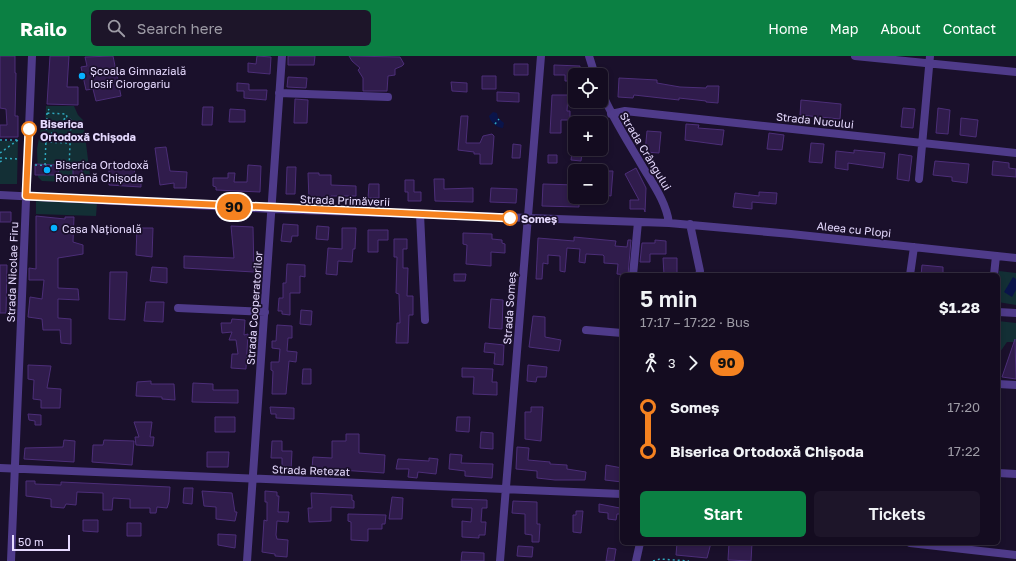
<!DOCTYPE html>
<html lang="en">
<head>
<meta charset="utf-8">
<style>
	:root { --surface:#140c20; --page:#1d1529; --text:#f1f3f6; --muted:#9d9ba5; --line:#332c3e; --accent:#0b8043 }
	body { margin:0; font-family:"Golos Text",sans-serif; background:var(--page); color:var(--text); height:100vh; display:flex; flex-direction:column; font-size:15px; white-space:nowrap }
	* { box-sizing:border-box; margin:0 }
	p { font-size:13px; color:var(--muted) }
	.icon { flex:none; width:22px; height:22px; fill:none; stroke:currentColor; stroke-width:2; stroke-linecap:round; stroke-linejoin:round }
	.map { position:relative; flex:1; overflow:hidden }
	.drawer { position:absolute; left:620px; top:217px; width:380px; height:272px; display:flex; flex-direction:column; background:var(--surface); border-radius:6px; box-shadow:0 2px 6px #0003,0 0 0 1px var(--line) }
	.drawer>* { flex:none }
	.badge { padding:0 8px; border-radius:13px; font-size:14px; line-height:26px }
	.controls { position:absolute; left:568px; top:12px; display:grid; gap:8px }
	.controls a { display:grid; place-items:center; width:40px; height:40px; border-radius:6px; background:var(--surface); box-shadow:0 2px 6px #0003,0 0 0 1px var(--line); font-size:20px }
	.scale { position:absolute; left:12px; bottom:10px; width:58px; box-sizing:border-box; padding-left:4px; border:2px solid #e6daff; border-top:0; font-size:11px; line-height:14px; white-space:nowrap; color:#e6daff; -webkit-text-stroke:3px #1a102b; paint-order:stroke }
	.map>.badge { position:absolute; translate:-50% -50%; box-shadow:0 0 0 2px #fff }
	.legs { display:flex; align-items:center; gap:6px; height:44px; padding:0 20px; font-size:13px }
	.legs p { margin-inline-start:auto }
	.headline { display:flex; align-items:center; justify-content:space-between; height:68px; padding:0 20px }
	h1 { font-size:22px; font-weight:600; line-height:30px }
	.action { display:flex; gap:8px; margin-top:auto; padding:8px 20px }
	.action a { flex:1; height:46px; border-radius:6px; background:var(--accent); color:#fff; font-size:16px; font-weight:600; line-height:46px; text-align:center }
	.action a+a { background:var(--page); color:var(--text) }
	ul { padding:0 20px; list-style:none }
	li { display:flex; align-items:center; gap:14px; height:44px; font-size:15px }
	li i { display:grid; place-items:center; width:6px; height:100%; margin:0 5px; background:currentColor }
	li i::after { content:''; width:10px; height:10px; margin:-5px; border:3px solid; border-radius:50%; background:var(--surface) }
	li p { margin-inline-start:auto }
	li:first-child i { background:linear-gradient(#0000 50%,currentColor 0) }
	li:last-child i { background:linear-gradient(currentColor 50%,#0000 0) }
	header { display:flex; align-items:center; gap:24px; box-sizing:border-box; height:56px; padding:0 20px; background:var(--accent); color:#fff }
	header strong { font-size:19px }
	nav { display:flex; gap:22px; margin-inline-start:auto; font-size:14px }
	.search { width:280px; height:36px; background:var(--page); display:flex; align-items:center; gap:10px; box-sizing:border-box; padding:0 14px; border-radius:6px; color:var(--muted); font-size:15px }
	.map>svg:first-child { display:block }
	.green { fill:#132f35 }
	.water { fill:#0a144a }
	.building { fill:#301c4c; stroke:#4c2e78 }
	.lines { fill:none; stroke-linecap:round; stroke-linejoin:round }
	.path { stroke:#2fa8be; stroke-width:1.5; stroke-dasharray:2 3; stroke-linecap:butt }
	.minor { stroke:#4f3b8a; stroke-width:8 }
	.line-1-casing { stroke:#fff; stroke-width:9 }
	.line-1 { stroke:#f58220; stroke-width:6 }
	.poi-dot { fill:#06b1ff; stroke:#1a102b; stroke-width:1.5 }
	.stop-1-dot { fill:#fff; stroke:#f58220; stroke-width:2 }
	.labels { text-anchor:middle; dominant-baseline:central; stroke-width:3.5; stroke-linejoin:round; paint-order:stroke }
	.poi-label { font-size:11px; fill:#e6daff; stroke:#1a102b; text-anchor:start }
	.street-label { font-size:11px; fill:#e6daff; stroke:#1a102b }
	.stop-label { font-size:11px; font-weight:bold; fill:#e6daff; stroke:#1a102b; text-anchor:start }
</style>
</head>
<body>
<header>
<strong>Railo</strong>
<div class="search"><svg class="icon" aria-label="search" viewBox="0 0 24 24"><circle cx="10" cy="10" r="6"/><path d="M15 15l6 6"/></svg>Search here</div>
<nav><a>Home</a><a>Map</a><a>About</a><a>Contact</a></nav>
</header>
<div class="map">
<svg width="1016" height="505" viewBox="0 0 1016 505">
	<rect width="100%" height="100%" fill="#1a102b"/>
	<path class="green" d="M46 50H74L78 59 83 64 91 127 42 125 38 121 37 93 41 71H45Z
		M0 85H18L17 128H0Z
		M36 145 97 147 96 160 36 158Z
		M999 215 1016 217V249L998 246Z
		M998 265 1016 267V286H1007L998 299Z"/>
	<path class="water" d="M493 56 497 57 498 62 504 67 503 72C497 72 490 66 489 60Z
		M1013 221 1016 223V234L1012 241 1004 236Z"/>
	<path class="building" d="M0 0H15V17H16L15 60H18V81H0V69H7L6 53 0 52Z
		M50 0H69L67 31H78V49L47 48Z
		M113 0 121 40 96 45 93 33 86 34 81 11 87 10 85 1Z
		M257 0 271 1 270 18 248 16V7L256 8Z
		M288 0H315L314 9H288Z
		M349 0 400 1 404 8 402 10 395 13V19L388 20 387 35H363V22L358 14 360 12 352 5Z
		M514 8H528V19H514Z
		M554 9 580 10V19H575V25H565V19H554Z
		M482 20H496V33H482Z
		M288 21 307 22 306 32 287 31Z
		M619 22 657 24V27L680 31 706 32 707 30H719L718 47 706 46V45L679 42V44L634 39 633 42 618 41Z
		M451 26 467 27V36L452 35Z
		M237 27 249 28V34H267L266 44 244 42V35H237Z
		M497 36 519 37V46L497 45Z
		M552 39H568L567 55H570V64H561V77H550Z
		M295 43 308 44 307 67H294Z
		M801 44 841 48 840 63 800 59Z
		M203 51H213L212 69H202Z
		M903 52 915 53 913 72 901 71Z
		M938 52 950 54 948 78 936 77Z
		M230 53 245 54V66H229Z
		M461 60H468L466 87H480L483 80 492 78 494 80 492 108H480V98H474V96L458 94Z
		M961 62 978 64 976 81 960 79Z
		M686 68 699 69 698 72 724 74 722 89 685 84Z
		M647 75 661 76 659 97 645 96Z
		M769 77 784 79 782 94 767 93Z
		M811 87 824 88 822 107 809 106Z
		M513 88 521 89 520 102H512Z
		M166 91 170 115 187 116 186 132H174V127L160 129 155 92Z
		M854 94 885 97 883 112 848 107V114L835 112 836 95 854 97Z
		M572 96 582 97 581 105 571 104Z
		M899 98 912 100 909 125 897 123Z
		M548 99H557V107H548Z
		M935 105 969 108 967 127 952 125V121L933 119Z
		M993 105 1009 107V112L1016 113V121L992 119Z
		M35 108 56 109 59 115 56 119H35Z
		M248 109 261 110 260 136 216 134V131L213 130V122H228V117H235L234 126H247Z
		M73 110H82V120H73Z
		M109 111 134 112 135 119H141V131L109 129Z
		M287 111H296L295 138H286Z
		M636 112 646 132 645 156 644 153H630V144H639L625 118Z
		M601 115H613L611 140 604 139V125H601Z
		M308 117H319V119H331V129L356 130V140H331V143L309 144Z
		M434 123H444V133L473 132V146L435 145Z
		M405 124H414V136H421V145H408V136H405Z
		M369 128H379V142H368Z
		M543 128 575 129V141H579V151L542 150Z
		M491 132 517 133 516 147 490 146Z
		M759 136 777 137 776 148 752 146V153L733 151 735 137 759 140Z
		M0 156H11V166H0Z
		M36 160 65 163V161H74L73 186 83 189V198L58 202V232L78 233 79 244 58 243V262L71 263V288L61 287 60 274H43L42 263 28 261 30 241 42 243 44 224H29V212L36 213Z
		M283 168 298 169V180H292L291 186 281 185Z
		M231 170 253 171 254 216 184 212V200L234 202Z
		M317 170 329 171 328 184 316 183Z
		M137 172H153L152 201 136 199Z
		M342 172H356L355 193H353L352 206 338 205 337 219 326 218 328 192 342 193Z
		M368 174H388V184H378V196H368Z
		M463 177 492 178V183L502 184V187L505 188V197L491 196V210L466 208 467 189 463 188Z
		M574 181 616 185 615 190 627 191 628 184H631L628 219 617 218 618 208 604 207V200L603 199 586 198 585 207 579 206 580 193 567 192 565 216 560 215V200L548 199V208L543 207 542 223H536L538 182 574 185Z
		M394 183H407V193H403V212H408L407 240H413V259H409L408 287H396L397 267H400L399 238 396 237 397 201H394Z
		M655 184 666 185V198H650V206H640L642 187H655Z
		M663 202H677V219H664Z
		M287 208 305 209V221L300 220V237H290V259L282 258V255H278L279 242H283V227H286Z
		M0 209H7L6 257H0Z
		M922 209 943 211V219H921Z
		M152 211 167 212V227L150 225Z
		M110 216H127L125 264 109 263Z
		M454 218H466L465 225H454Z
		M491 243 503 244 502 273 489 272Z
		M146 246H164L163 266 144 265Z
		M301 254 312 255 311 269 300 268Z
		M533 260 545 261V281L561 284 559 295 529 291Z
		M232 263 245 264 244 279 248 278 246 313 231 312 232 298H238L236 284H229L232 276 222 277 221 267H231Z
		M277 269 292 270V282H288L287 295 297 296 296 306 289 305 286 338H272L273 315 271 314V306H279L280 293 272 292V285H276Z
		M1015 283 1016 323 1002 321Z
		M485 287 504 289 503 309 494 308 495 297 484 296Z
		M28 309 51 310 47 332 61 333 60 352H41V344L33 343 34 324 28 323Z
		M528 309 547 311 546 321H537L536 326 527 325Z
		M462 312 493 313 492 326H497V339L473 338 474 321H462Z
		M303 313H311V328H302Z
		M151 325V328H174L175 344 162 343V341L136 340 137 326Z
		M193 327 213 328V334H238V347L192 346Z
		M270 351 294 352V363L276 362V358H271Z
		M531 351H543L541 385 525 383V356H531Z
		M28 358 41 359V369H35V365L29 364Z
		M215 361H235V376H215Z
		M457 361H470L469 376 456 375Z
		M134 366H152L150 381H154L153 390 136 389 135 381H139Z
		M481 376 493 377V393L480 392Z
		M346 378H359V397L385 399 384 417 312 412 313 401 332 402V385H346Z
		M64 384 75 385 74 406 24 403 25 392 63 391Z
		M104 384 134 385 132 409 92 406 93 389H103Z
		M272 385H282V395H292L291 415H282V402H271Z
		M517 391 529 392 528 404 550 406V408L567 409V413L586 416 585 424H555L537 422V415L516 413Z
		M207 396H229L228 411H207Z
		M450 398 462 399 461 407 493 408 492 422 465 420V415L449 413Z
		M429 402 438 403 436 418 418 416 417 422 408 421 409 413H396L398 403 429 405Z
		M606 409 622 412V426L605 424Z
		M26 425H35V428L61 429V426L170 431 169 446 167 452 157 451 156 457H150V452H130V443L113 442 112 454H103V437L77 436 76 449 66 448 64 452 51 451V443L26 440Z
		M184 432H193L192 448 183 447Z
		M202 435 232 437 235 456H237L235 465 216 463V451L204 450Z
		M265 435 277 436V440H279L278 456H289L288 466 277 465 276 479 277 483 288 484 287 501 275 500V498L262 496 264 464 267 465V446H265Z
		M311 437 352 439V444L354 445V452L331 451V465L309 466 308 452H312Z
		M392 441 403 442 402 463H389Z
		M452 443 487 444V452H482L481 466H486L485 479H479V482L462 481V465L471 466 472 452 452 451Z
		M513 445 537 446V468H540L539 486H532V479L525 478V458L512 457Z
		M599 448 620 452V458H617L616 464 608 463V457L599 456Z
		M576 455H583L581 477 573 476V459H576Z
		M348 458 386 459 385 468H382V473H368V485L351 484V466L348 465Z
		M83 464H98V476L83 475Z
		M127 467H141V480H127Z
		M218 478 236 479 235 492 218 489Z
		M677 487H711L707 502 676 499Z
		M729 487H752L751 505 728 504Z
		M518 490 533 491 532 501 517 500Z
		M608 492 616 493 614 505H606Z
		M462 496 484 497V505H461Z"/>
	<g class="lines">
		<path class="path" d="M495 68 499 63
			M0 84H18
			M45 86 49 83 55 70 67 61
			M45 86 70 87
			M0 97 18 84
			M0 102 18 103
			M0 106 4 103
			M35 109 58 110 59 113H69L71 64 67 61 66 58 47 57
			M45 109 47 57 49 53
			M653 505 660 503 689 505"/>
		<path class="minor" d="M589 0 595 19
			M855 0 1016 16
			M601 35C612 61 627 84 641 108 652 127 666 145 669 167
			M279 37 388 41
			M611 58 625 55 1016 97
			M919 123 930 0
			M0 139 272 153 669 167 791 178 1016 202
			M420 158 425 264
			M690 168 700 215 699 219
			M633 219 638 166
			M910 219 914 191
			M994 219 996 200
			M178 252 265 256
			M998 256 1016 257
			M586 274 622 277
			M998 328 1016 329
			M0 412 622 438
			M998 417 1016 418
			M910 487 1016 499
			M11 505 32 0
			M247 505 282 0
			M500 505 541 0
			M636 505 640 487"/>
	</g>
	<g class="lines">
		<g class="line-1-casing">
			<path id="line-1" d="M29 73 26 140 510 162"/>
		</g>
		<use href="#line-1" class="line-1"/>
	</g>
	<g class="poi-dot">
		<circle cx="82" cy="20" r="4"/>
		<circle cx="47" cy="114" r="4"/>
		<circle cx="54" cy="172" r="4"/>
	</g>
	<g class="stop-1-dot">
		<circle cx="29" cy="73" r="7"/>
		<circle cx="510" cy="162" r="7"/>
	</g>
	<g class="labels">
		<g class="poi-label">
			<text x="90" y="14">Școala Gimnazială<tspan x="90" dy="13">Iosif Ciorogariu</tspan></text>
			<text x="55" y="108">Biserica Ortodoxă<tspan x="55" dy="13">Română Chișoda</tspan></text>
			<text x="62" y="172">Casa Națională</text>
		</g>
		<g class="street-label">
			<text transform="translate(815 64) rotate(6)">Strada Nucului</text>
			<text transform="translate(646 95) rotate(59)">Strada Crângului</text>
			<text transform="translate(345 144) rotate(2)">Strada Primăverii</text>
			<text transform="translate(854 173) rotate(6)">Aleea cu Plopi</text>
			<text transform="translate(12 216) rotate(-88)">Strada Nicolae Firu</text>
			<text transform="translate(254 252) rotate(-86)">Strada Cooperatorilor</text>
			<text transform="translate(509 252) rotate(-86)">Strada Someș</text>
			<text transform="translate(311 414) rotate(2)">Strada Retezat</text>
		</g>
		<g class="stop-label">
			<text x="40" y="67">Biserica<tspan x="40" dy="13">Ortodoxă Chișoda</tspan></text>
			<text x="521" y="162">Someș</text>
		</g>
	</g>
</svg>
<div class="controls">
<a><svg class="icon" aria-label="locate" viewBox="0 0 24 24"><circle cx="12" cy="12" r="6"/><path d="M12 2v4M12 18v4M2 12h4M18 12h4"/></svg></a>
<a>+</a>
<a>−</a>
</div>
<div class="scale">50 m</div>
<b class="badge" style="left:234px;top:151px;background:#f58220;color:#111">90</b>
<section class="drawer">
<div class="headline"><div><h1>5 min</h1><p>17:17 – 17:22 · Bus</p></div><b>$1.28</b></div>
<div class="legs"><svg class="icon" aria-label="walk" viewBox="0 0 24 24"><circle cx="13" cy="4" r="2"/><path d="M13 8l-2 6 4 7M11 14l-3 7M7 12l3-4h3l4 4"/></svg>3<svg class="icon" aria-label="forward" viewBox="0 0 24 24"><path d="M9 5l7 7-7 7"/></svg><b class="badge" style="background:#f58220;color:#111">90</b></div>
<ul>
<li><i style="color:#f58220"></i><b>Someș</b><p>17:20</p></li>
<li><i style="color:#f58220"></i><b>Biserica Ortodoxă Chișoda</b><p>17:22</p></li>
</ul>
<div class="action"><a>Start</a><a>Tickets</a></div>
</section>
</div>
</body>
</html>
